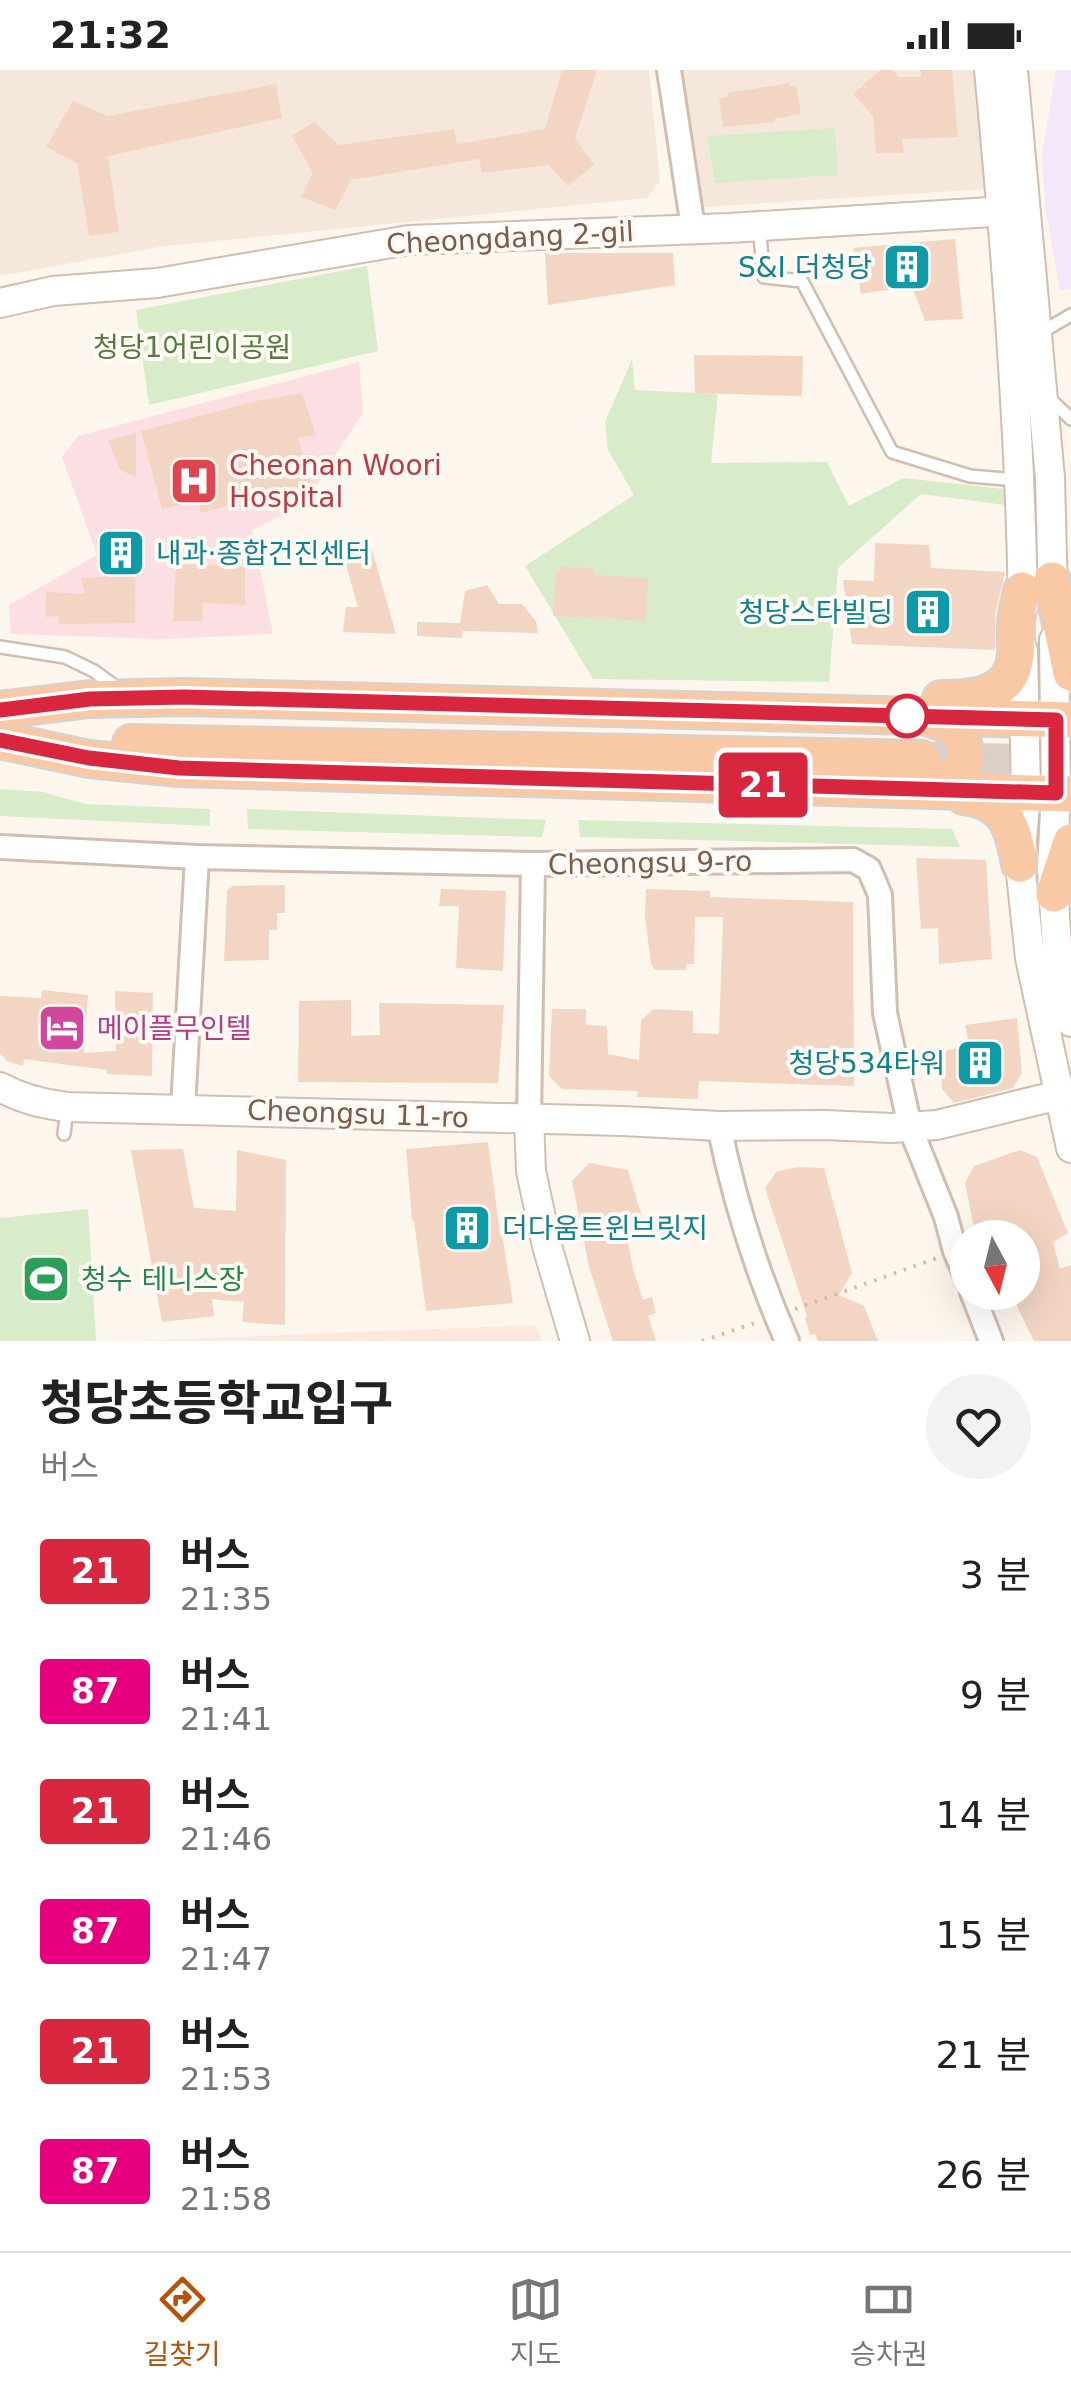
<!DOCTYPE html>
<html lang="ko">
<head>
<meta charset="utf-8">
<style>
	:root { --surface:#fff; --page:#f2f2f2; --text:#222; --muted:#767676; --line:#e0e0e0; --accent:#b45309 }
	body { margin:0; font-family:"DejaVu Sans","Noto Sans KR",sans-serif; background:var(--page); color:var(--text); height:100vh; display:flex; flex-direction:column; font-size:38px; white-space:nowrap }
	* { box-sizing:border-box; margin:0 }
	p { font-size:32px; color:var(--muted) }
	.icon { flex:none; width:55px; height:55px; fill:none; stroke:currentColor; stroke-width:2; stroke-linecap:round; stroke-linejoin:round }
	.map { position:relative; height:1271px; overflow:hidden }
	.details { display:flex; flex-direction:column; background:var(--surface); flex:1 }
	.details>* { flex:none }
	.badge { padding:0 20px; border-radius:8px; font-size:35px; line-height:65px }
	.needle { width:65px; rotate:173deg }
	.fabs { position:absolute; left:950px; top:1150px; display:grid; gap:20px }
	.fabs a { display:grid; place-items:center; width:90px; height:90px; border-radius:50%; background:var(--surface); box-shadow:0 10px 40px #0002; font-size:50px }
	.map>.badge { position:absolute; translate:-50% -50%; box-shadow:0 0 0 5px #fff }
	.round { display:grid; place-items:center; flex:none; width:105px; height:105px; border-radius:52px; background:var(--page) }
	.headline { display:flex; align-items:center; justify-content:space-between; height:170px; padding:0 40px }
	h1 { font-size:48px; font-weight:700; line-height:75px }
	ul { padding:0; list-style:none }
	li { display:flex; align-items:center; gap:30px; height:120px; padding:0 40px }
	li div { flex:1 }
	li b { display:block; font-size:38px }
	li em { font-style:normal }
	li .badge { min-width:110px; font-weight:700; text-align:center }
	.status { display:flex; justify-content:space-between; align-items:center; height:70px; padding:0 50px; background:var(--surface); direction:ltr }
	.status svg { height:28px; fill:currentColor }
	.tabs { display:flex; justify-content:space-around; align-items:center; height:140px; border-top:2px solid var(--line); background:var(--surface); font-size:28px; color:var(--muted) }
	.tabs a { display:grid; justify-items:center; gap:5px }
	.tabs .on { color:var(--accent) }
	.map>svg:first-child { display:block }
	.residential { fill:#f5e8da }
	.commercial { fill:#fde8e0 }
	.education { fill:#f3e8fa }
	.medical { fill:#fbdfe3 }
	.green { fill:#d8ecc9 }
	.building { fill:#f3d5c3 }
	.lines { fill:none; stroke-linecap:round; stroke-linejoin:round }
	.trunk-tunnel { stroke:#dcd0c4; stroke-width:35; stroke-dasharray:35 18; stroke-linecap:butt }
	.service-casing { stroke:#d1beb0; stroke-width:16 }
	.minor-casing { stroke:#d1beb0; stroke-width:28 }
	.tertiary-casing { stroke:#d1beb0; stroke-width:32 }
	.trunk-casing { stroke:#dad1cd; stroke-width:40 }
	.path { stroke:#d9b8a5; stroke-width:4; stroke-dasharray:2.5 8; stroke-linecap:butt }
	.service { stroke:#fff; stroke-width:11 }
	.minor { stroke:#fff; stroke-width:22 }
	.tertiary { stroke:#fff; stroke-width:28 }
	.trunk { stroke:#f9c8a4; stroke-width:35 }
	.line-casing { stroke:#fff; stroke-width:22 }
	.line { stroke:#d7263d; stroke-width:15 }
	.stop-dot { fill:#fff; stroke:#d7263d; stroke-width:5 }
	.labels { text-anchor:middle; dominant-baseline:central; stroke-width:8; stroke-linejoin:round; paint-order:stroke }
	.street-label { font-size:28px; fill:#7a5c4d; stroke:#fffaf3 }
	.culture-label { font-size:28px; fill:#0d838f; stroke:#fffaf3; text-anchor:end }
	.park-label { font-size:28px; fill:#537a41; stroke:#fffaf3 }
	.health-label { font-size:28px; fill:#be3a42; stroke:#fffaf3; text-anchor:start }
	.hotel-label { font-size:28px; fill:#b23c85; stroke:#fffaf3; text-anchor:start }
	.leisure-label { font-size:28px; fill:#27864d; stroke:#fffaf3; text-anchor:start }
</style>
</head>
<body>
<div class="status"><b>21:32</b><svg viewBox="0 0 49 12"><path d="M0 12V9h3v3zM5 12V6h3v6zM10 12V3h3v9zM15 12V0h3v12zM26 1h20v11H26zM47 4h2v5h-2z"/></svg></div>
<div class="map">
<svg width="1071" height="1271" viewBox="0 0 1071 1271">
	<rect width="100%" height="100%" fill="#fdf6ec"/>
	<path class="residential" d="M0 0H649L660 111 647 128 165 176 0 206Z
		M677 0H992L1004 118 688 138Z"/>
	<path class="commercial" d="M536 1255 542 1271H136Z"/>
	<path class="education" d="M1056 0H1071V219L1060 221 1045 137 1042 85Z"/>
	<path class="medical" d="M359 292 363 343 303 435 252 460 273 564 163 569 11 564 9 535 97 485 62 387 78 366Z"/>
	<path class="green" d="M835 58 838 105 715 113 707 66Z
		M367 196 378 281 149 335 136 240Z
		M632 289 635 320 718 324 711 393 827 392 849 436 903 408 1003 419 1006 435 921 424 838 498 829 612 593 609 525 496 634 425 608 380 605 352Z
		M0 719 43 722 85 734 210 739V756L0 746Z
		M247 739 546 750 542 767 248 759Z
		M578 750 952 759 960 777 580 767Z
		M88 1139 96 1271H0V1148Z"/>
	<path class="building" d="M562 0H597L575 68 594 95 568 116 548 95 482 103 479 89 351 110 335 140 301 127 313 103 292 66 314 52 339 75 454 59 457 74 545 59Z
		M880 0H893L898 7H921V0H952L958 67 902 69 904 83H876L873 46 853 24Z
		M790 13V17L796 16 801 44 774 49 775 52 723 57 719 29 728 27 727 23Z
		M276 14 282 48 108 86 119 162 89 166 77 93 46 77 73 31 108 46Z
		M955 169 963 249 925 251 912 216 861 224 853 178Z
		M545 183H673L675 215 548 235Z
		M694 285 803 286 802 326 695 323Z
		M302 323 316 365 298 368 311 413 201 443 198 430 162 439 141 361 253 332Z
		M136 363V407L120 400 108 370Z
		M136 459 135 553 59 554 58 546 45 547 46 522 85 524 81 508 104 507 108 460Z
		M369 469 396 564 343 562 346 537H358L340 474Z
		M875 473 929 475 931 498 1005 502 995 545V580L852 574 843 510 874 511Z
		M176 494 245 497V535L203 533 202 551H173Z
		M562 497 592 498 596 505 648 508 646 551 553 546 556 504Z
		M487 515 499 534H522L536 551 538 563 462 561V568L417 566V552L460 553 465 521Z
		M916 788 986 790 992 889 939 894 938 858 921 859Z
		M285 815V843H277V860H269V890L224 891 227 820 233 816Z
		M441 819 506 821 503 901 456 898 459 836H439Z
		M646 819 710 821V827L853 832 854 1016 699 1011 698 1029 637 1027 638 1021 562 1019 549 1006 552 939H586V955L607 956 608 984 639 990 641 950 654 939 693 941V963L719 964 723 847H695L694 894H687L686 900H655L651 894 645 846Z
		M42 920 88 925 84 983 116 981 115 921 153 923 152 1006 107 1004V1000L24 989 23 996 7 991 0 983V926L41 928Z
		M351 930V966L380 965 379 933 504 935 498 1013 298 1012 299 931Z
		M1017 948 1022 1003 1013 1018 954 1033 942 1019 939 982 969 976 965 955Z
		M488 1072 500 1164H502L513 1233 426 1241 414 1151H412L406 1079Z
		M183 1079 194 1138 236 1141 237 1080 286 1090 285 1255 242 1252 244 1232 212 1229 214 1246 162 1252 131 1080Z
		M1020 1080 1037 1087 1068 1163 1053 1172 1060 1199 1071 1195V1271H1034L1010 1222H1022V1214L1039 1208 1022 1173V1168H976L965 1113 974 1096Z
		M589 1093 628 1100 646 1160 627 1167 633 1199 643 1230 652 1227 656 1243 648 1246 656 1271H613L589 1197 572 1111Z
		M799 1097 824 1098 852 1203 839 1225 864 1236 878 1271H818L815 1264 810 1265 805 1248 807 1246 765 1118 777 1101Z"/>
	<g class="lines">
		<path class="trunk-tunnel" d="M922 689 1071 693"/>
		<g class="service-casing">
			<path id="service" d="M759 156 764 207 802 211 892 382 970 406 1016 410
				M1040 263 1071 245
				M1049 328 1071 349
				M0 577 65 587 94 601 120 620
				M64 1064 67 1037"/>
		</g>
		<g class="minor-casing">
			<path id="minor" d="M669 0 693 158
				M0 777 197 787 533 794 853 790 869 799 880 825 885 943 910 1057 946 1147 955 1181 968 1211
				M183 1038 197 787
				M529 1049 533 794
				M719 1056C734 1129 757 1203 787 1271
				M972 1222 991 1271"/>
		</g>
		<g class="tertiary-casing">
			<path id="tertiary" d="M989 0C1006 179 1020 358 1023 537
				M1013 0 1050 408 1053 527
				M0 233 53 221 157 213 409 170 729 158 1024 140
				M1054 570 1056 723 1052 799 1058 891 1071 952
				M1023 580 1026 722 1020 794 1030 888 1071 1078
				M0 1017C22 1029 42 1034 67 1037L623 1051 719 1056 825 1055 891 1058 937 1055 1071 1022
				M529 1049 531 1101 547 1176 575 1271"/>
		</g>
		<g class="trunk-casing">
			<path id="trunk" d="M1052 510 1071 603
				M941 629C974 629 1012 626 1016 585 1017 574 1015 563 1016 552 1017 541 1020 531 1022 520
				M0 640 90 629 184 627 1071 650
				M0 670 89 689 179 698 1071 724
				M131 673 922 689
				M924 715C964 706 977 696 955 657L927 647
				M964 726C1007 732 1013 757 1020 794
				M1054 824 1071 772"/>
		</g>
		<path class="path" d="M795 1239 937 1188
			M702 1271 758 1252"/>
		<use href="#service" class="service"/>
		<use href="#minor" class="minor"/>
		<use href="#tertiary" class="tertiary"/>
		<use href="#trunk" class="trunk"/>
	</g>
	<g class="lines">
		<g class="line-casing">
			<path id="line" d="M0 640 90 629 184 627 1056 650V723L179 698 89 688 0 670"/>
		</g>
		<use href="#line" class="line"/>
	</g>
	<defs>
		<g id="building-square" transform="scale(2.5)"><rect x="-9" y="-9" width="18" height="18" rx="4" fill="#0f9aa8" stroke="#fffaf3"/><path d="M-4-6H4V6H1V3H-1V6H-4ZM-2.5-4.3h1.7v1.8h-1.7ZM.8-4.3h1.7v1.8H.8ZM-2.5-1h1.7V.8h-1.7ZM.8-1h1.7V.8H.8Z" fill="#fff"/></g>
		<g id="hospital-square" transform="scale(2.5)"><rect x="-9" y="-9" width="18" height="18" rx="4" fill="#e0444e" stroke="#fffaf3"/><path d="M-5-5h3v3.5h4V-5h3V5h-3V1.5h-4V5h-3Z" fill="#fff"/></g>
		<g id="hotel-square" transform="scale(2.5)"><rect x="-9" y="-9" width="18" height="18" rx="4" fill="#d1479c" stroke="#fffaf3"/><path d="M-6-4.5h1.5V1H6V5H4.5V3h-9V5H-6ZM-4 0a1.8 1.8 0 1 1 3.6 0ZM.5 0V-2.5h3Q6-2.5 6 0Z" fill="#fff"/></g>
		<g id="stadium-square" transform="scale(2.5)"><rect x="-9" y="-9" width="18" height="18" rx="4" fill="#2e9e5b" stroke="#fffaf3"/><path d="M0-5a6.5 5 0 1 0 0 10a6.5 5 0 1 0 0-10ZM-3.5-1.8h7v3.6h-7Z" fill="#fff"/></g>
	</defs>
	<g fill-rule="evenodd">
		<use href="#building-square" x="907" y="197"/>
		<use href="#hospital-square" x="194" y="411"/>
		<use href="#building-square" x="121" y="483"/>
		<use href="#building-square" x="928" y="542"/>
		<use href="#hotel-square" x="62" y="958"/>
		<use href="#building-square" x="980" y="993"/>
		<use href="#building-square" x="467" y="1158"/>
		<use href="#stadium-square" x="46" y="1209"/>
	</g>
	<circle class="stop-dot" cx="907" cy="646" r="20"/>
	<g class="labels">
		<g class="street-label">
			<text transform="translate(510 168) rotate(-3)">Cheongdang 2-gil</text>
			<text transform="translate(650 793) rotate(-1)">Cheongsu 9-ro</text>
			<text transform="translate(358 1044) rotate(2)">Cheongsu 11-ro</text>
		</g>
		<g class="culture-label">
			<text x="872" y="197">S&amp;I 더청당</text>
			<text x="156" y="483" text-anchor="start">내과·종합건진센터</text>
			<text x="893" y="542">청당스타빌딩</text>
			<text x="945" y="993">청당534타워</text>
			<text x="502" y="1158" text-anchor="start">더다움트윈브릿지</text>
		</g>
		<g class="park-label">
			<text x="192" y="277">청당1어린이공원</text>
		</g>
		<g class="health-label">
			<text x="229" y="395">Cheonan Woori<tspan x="229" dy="32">Hospital</tspan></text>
		</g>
		<g class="hotel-label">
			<text x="97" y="958">메이플무인텔</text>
		</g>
		<g class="leisure-label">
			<text x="81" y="1209">청수 테니스장</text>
		</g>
	</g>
</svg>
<div class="fabs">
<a><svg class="needle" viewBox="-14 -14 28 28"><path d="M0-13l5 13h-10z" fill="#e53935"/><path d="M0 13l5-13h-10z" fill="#767676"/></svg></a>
</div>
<b class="badge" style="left:763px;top:715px;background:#d7263d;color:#fff">21</b>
</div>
<section class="details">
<div class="headline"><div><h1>청당초등학교입구</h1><p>버스</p></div><a class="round"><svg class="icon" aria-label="heart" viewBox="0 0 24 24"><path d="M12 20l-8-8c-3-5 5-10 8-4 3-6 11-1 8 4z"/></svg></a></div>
<ul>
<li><span class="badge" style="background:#d7263d;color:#fff">21</span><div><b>버스</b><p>21:35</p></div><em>3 분</em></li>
<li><span class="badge" style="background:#e6007e;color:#fff">87</span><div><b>버스</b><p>21:41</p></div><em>9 분</em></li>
<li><span class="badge" style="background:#d7263d;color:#fff">21</span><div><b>버스</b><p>21:46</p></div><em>14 분</em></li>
<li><span class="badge" style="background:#e6007e;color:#fff">87</span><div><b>버스</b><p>21:47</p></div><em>15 분</em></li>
<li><span class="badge" style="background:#d7263d;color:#fff">21</span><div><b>버스</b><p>21:53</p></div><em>21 분</em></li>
<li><span class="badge" style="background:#e6007e;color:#fff">87</span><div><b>버스</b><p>21:58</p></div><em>26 분</em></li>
</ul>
</section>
<nav class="tabs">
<a class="on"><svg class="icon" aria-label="directions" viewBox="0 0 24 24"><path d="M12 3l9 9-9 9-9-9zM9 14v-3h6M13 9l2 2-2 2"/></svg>길찾기</a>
<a><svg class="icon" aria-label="map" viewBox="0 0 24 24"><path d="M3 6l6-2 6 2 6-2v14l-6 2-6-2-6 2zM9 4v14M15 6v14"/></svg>지도</a>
<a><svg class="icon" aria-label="tickets" viewBox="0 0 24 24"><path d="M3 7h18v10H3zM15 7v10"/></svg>승차권</a>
</nav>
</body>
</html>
